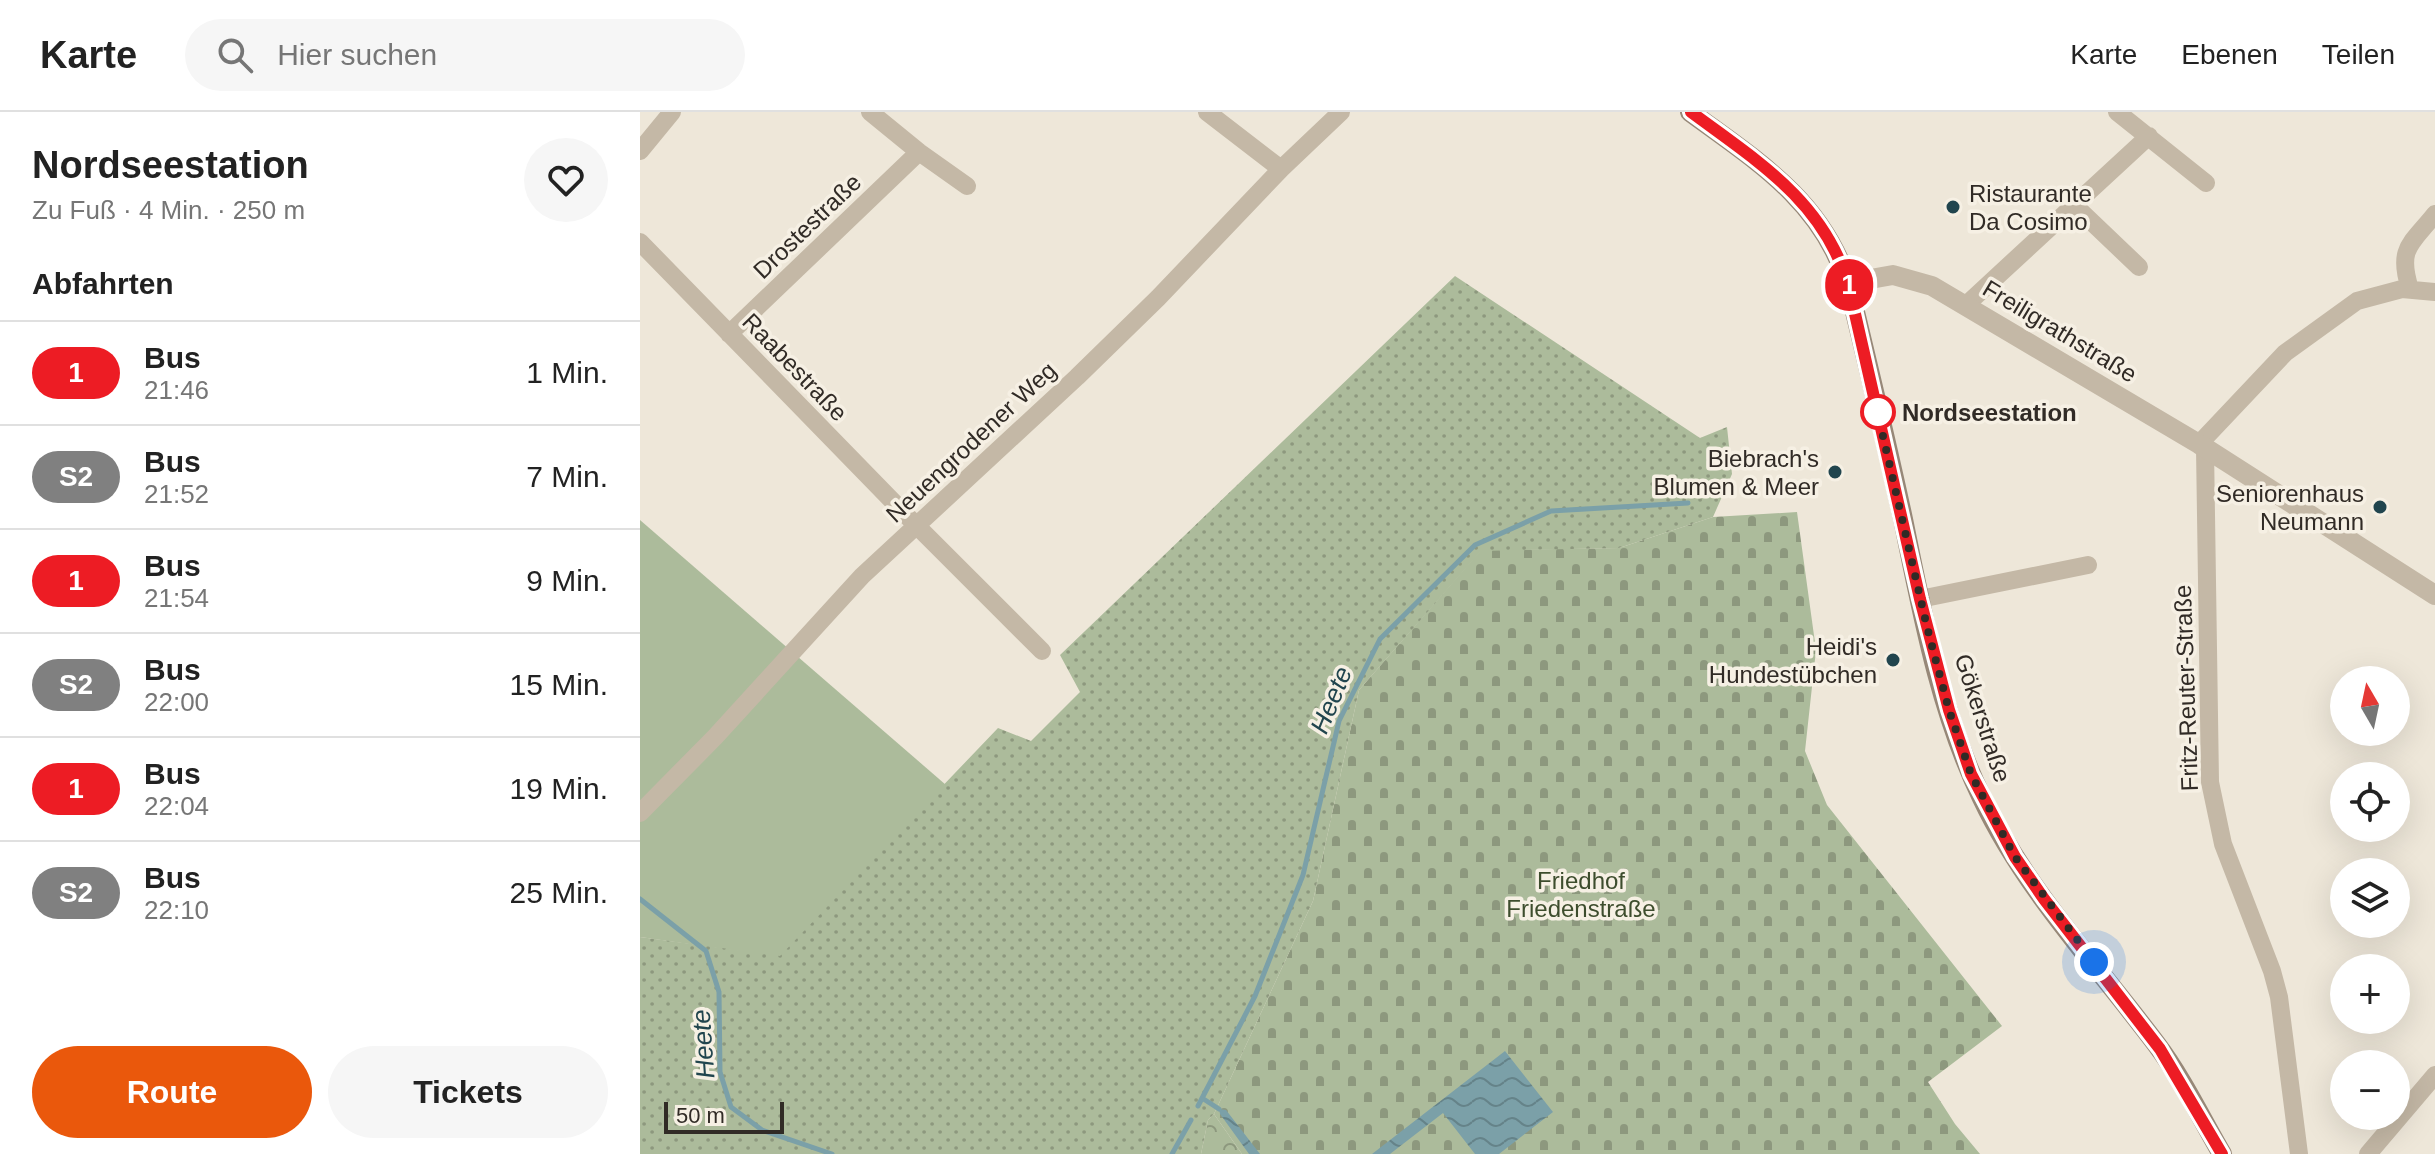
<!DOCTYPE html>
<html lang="de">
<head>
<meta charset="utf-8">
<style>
	:root { --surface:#fff; --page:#f6f6f6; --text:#222; --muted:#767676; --line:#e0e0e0; --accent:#ea580c }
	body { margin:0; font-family:Helvetica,sans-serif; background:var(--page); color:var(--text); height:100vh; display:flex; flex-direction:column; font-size:30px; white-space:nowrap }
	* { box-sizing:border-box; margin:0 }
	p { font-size:26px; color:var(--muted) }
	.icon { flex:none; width:44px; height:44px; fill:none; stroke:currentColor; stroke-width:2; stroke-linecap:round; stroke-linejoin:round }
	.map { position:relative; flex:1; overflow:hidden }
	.side { display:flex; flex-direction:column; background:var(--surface); width:640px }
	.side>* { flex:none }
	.badge { padding:0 16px; border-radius:26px; font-size:28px; line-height:52px }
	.needle { width:52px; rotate:351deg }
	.buttons { position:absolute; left:1690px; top:554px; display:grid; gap:16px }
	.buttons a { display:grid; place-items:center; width:80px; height:80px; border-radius:50%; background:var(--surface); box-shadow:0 8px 32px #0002; font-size:40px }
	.scale { position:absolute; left:24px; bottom:20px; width:120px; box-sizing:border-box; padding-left:8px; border:4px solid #312b26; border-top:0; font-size:22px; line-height:28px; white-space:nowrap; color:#312b26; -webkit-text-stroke:6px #f6f0e4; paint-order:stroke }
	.you { position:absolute; width:40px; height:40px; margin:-20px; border:6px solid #fff; border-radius:50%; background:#1a73e8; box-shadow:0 0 0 12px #1a73e833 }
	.map>.badge { position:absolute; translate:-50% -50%; box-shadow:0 0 0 4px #fff }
	h2 { padding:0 32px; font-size:30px; line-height:72px }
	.round { display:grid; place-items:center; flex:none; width:84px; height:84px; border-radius:42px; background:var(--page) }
	.overview { display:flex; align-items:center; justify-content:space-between; height:136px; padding:0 32px }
	h1 { font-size:38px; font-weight:700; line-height:60px }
	.button { display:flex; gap:16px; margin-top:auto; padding:16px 32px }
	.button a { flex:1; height:92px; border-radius:48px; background:var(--accent); color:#fff; font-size:32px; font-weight:700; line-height:92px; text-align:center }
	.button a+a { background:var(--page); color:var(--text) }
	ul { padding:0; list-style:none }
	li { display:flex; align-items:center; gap:24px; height:104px; padding:0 32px; border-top:2px solid var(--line) }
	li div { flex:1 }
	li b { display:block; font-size:30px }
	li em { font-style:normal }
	li .badge { min-width:88px; font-weight:700; text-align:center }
	header { display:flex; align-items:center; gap:48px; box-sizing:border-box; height:112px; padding:0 40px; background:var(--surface); border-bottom:2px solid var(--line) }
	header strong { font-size:38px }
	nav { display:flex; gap:44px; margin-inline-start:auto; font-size:28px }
	.search { width:560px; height:72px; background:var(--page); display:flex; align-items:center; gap:20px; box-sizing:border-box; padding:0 28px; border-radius:44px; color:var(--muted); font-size:30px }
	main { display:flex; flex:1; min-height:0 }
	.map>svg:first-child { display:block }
	.grass { fill:#acbb9b }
	.forest { fill:url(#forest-crowns) }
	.cemetery { fill:url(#cemetery-stones) }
	.garden { fill:url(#garden-dots) }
	.water { fill:url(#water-waves) }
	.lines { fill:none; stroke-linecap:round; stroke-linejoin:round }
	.stream { stroke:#7ba0a8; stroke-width:5 }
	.minor { stroke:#c4b8a6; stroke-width:18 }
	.tertiary { stroke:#c4b8a6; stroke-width:20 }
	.secondary { stroke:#978878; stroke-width:20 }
	.line-casing { stroke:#fff; stroke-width:18 }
	.line { stroke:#ed1c24; stroke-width:12 }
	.walk { stroke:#312b26; stroke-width:8; stroke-dasharray:0 14.4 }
	.poi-dot { fill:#21454e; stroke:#f6f0e4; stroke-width:3 }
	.stop-dot { fill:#fff; stroke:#ed1c24; stroke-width:4 }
	.labels { text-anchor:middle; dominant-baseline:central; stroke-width:7; stroke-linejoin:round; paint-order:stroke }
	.poi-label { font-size:24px; fill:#312b26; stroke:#f6f0e4; text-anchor:end }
	.street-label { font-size:24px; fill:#312b26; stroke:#f6f0e4 }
	.stop-label { font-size:24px; font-weight:bold; fill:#312b26; stroke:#f6f0e4; text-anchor:start }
	.park-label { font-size:24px; fill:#3d4d2d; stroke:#f6f0e4 }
	.water-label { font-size:26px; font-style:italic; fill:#21454e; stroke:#f6f0e4 }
</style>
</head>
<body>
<header>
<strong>Karte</strong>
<div class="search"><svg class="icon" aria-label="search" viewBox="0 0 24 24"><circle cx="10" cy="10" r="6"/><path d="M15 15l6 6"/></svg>Hier suchen</div>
<nav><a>Karte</a><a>Ebenen</a><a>Teilen</a></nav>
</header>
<main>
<section class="side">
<div class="overview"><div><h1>Nordseestation</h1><p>Zu Fuß · 4 Min. · 250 m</p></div><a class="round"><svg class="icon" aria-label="heart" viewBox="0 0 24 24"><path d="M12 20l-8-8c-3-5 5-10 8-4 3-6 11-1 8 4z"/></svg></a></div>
<h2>Abfahrten</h2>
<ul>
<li><span class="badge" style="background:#ed1c24;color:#fff">1</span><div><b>Bus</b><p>21:46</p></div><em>1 Min.</em></li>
<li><span class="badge" style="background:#808080;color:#fff">S2</span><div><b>Bus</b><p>21:52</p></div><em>7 Min.</em></li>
<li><span class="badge" style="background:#ed1c24;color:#fff">1</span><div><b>Bus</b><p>21:54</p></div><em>9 Min.</em></li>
<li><span class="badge" style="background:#808080;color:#fff">S2</span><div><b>Bus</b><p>22:00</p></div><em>15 Min.</em></li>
<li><span class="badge" style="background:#ed1c24;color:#fff">1</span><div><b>Bus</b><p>22:04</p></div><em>19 Min.</em></li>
<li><span class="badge" style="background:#808080;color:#fff">S2</span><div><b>Bus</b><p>22:10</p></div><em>25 Min.</em></li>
</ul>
<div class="button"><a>Route</a><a>Tickets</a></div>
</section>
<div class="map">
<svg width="1795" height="1042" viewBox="0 0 1795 1042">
	<defs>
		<pattern id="forest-crowns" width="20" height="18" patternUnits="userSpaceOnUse" patternTransform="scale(2)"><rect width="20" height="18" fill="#acbb9b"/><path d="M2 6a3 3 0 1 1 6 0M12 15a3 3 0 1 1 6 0" fill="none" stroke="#8d987e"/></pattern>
		<pattern id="cemetery-stones" width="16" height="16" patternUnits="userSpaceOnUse" patternTransform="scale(2)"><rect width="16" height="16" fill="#acbb9b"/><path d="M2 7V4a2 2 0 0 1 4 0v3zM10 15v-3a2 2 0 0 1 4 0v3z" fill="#8d987e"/></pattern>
		<pattern id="garden-dots" width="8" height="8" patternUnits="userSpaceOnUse" patternTransform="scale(2)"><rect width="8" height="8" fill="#acbb9b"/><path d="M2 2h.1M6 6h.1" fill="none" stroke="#8d987e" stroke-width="1.8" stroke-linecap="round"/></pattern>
		<pattern id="water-waves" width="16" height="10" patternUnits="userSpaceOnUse" patternTransform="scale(2)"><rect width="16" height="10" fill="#7ba0a8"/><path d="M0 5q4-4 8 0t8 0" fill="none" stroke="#658389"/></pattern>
	</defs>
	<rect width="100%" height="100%" fill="#eee7d9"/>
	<path class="grass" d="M0 408 306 673 140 845 0 825Z"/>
	<path class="forest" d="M574 1002 602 1042H561L568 1008Z"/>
	<path class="cemetery" d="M1157 400 1176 538 1165 639 1187 693 1362 914 1288 970 1315 1012 1340 1042H602L574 1002 673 789 719 578 841 438 979 436 1073 405Z"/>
	<path class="garden" d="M815 164 1060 326 1087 315 1092 362 1073 405 979 436 841 439 719 578 673 789 574 1002 568 1008 561 1042H0V825L140 844 358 616 391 629 440 580 420 543Z"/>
	<path class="water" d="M865 939 913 1000 859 1042H835L803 1001 750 1042H732Z
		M579 997 586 998 620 1042H609L580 1002Z"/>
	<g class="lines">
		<path class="stream" d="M0 787 66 839 79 880 80 960 91 995 122 1018 192 1042
			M562 986 579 997
			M558 994 615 884 663 763 699 609 740 527 835 433 911 399 1048 391
			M532 1042 551 1008"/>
		<path class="minor" d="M230 0 279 40 327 74
			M567 0 641 57
			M1477 0 1566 71
			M0 39 32 0
			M1434 93 1499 155
			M0 130 269 406 402 539
			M1770 177C1757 136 1771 132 1795 102
			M1326 193 1509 24
			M89 222 279 40
			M1559 332 1645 241 1717 189 1762 177 1795 180
			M1565 336 1570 670 1583 732 1632 859 1639 885 1659 1042
			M1280 487 1448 453
			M0 701 75 625 222 464 437 265 518 186 641 57 701 0
			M1728 1042 1795 963"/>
		<path class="tertiary" d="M1208 171 1253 163 1292 174 1559 332 1795 483"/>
		<path class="secondary" d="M1050 0C1117 49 1181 88 1208 171 1227 249 1246 328 1263 407 1282 500 1300 600 1342 686 1385 777 1457 853 1517 933 1542 966 1561 1006 1582 1042"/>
	</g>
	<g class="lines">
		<g class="line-casing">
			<path id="line" d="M1051 0C1117 49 1182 88 1208 171L1280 487 1309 598 1331 662 1375 745 1404 787 1520 937 1582 1042"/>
		</g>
		<use href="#line" class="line"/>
		<path class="walk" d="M1238 300 1237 298 1287 515 1309 598 1331 662 1375 745 1454 850"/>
	</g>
	<g class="poi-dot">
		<circle cx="1313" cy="95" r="8"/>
		<circle cx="1195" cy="360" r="8"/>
		<circle cx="1740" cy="395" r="8"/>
		<circle cx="1253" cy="548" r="8"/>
	</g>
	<circle class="stop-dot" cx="1238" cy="300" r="16"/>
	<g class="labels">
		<g class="poi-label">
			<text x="1329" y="81" text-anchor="start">Ristaurante<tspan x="1329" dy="28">Da Cosimo</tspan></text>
			<text x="1179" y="346">Biebrach's<tspan x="1179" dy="28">Blumen &amp; Meer</tspan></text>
			<text x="1724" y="381">Seniorenhaus<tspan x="1724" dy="28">Neumann</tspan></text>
			<text x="1237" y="534">Heidi's<tspan x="1237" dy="28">Hundestübchen</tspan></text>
		</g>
		<g class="street-label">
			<text transform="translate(167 114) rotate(-44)">Drostestraße</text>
			<text transform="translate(1420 219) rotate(31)">Freiligrathstraße</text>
			<text transform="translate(155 255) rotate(46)">Raabestraße</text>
			<text transform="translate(331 330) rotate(-43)">Neuengrodener Weg</text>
			<text transform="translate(1546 576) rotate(-92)">Fritz-Reuter-Straße</text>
			<text transform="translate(1343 606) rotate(72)">Gökerstraße</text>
		</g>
		<g class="stop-label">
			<text x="1262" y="300">Nordseestation</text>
		</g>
		<g class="park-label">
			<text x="941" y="768">Friedhof<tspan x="941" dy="28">Friedenstraße</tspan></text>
		</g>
		<g class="water-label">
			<text transform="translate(691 588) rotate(-68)">Heete</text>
			<text transform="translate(63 932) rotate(-94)">Heete</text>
		</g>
	</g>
</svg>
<div class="buttons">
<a><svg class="needle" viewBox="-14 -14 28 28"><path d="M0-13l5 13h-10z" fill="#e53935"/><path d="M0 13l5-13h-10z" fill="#767676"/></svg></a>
<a><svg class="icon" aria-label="locate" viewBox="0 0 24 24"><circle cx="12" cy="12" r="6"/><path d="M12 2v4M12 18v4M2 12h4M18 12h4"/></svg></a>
<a><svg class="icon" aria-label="layers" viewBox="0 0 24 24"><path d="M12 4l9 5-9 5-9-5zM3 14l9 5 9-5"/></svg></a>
<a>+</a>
<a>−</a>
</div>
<div class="scale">50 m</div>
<div class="you" style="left:1454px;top:850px"></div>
<b class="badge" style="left:1209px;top:173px;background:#ed1c24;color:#fff">1</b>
</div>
</main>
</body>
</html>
